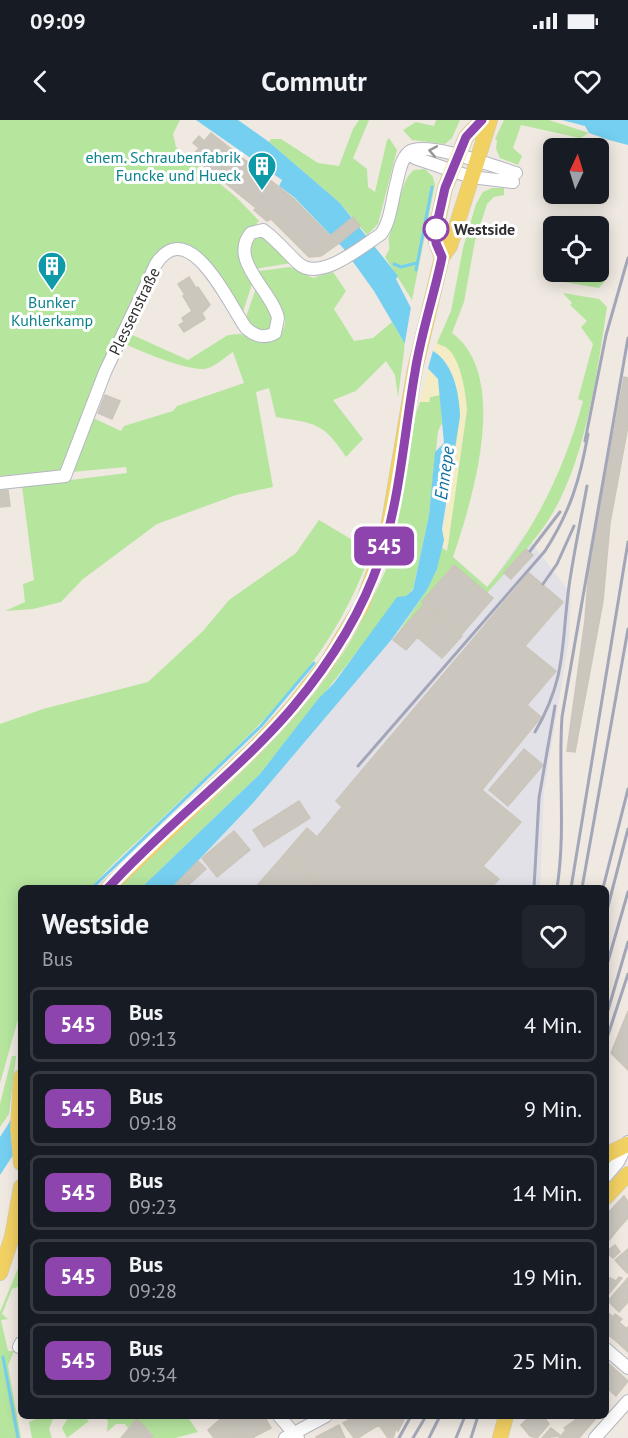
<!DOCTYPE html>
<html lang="de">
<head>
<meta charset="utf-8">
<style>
	:root { --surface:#171b24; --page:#20242c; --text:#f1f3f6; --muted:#9ea1a6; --line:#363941 }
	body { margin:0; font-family:"PT Sans",sans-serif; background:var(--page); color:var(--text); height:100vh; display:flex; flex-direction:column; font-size:22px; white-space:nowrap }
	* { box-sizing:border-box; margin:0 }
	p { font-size:20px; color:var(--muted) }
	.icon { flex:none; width:33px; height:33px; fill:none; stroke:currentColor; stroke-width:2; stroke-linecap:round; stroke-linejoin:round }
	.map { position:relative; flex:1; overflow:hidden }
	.details { position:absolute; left:18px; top:765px; width:591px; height:534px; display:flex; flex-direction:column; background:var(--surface); border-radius:9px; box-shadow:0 3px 15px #0003 }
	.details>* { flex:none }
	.badge { padding:0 12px; border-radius:9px; font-size:21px; line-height:39px }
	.needle { width:39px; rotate:4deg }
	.fabs { position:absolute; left:543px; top:18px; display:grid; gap:12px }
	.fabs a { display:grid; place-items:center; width:66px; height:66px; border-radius:9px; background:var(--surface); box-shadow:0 3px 15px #0003; font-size:30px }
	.map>.badge { position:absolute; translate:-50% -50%; box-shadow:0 0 0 3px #fff }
	.round { display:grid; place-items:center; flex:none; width:63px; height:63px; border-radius:9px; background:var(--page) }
	.head { display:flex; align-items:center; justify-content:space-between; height:102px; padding:0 24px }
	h1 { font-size:28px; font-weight:600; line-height:45px }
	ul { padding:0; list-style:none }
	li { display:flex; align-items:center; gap:18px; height:75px; margin:0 12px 9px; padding:0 12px; border:3px solid var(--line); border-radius:9px }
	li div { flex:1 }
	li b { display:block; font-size:22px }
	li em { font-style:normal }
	li .badge { min-width:66px; font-weight:700; text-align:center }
	.status { display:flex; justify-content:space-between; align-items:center; height:42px; padding:0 30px; background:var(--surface); direction:ltr }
	.status svg { height:16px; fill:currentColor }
	header { display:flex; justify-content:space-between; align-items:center; height:78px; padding:0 24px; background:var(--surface); font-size:27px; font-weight:600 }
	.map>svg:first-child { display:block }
	.industrial { fill:#e3e1e8 }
	.green { fill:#b6e59e }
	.sand { fill:#f3ecc5 }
	.water { fill:#75cff0 }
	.pier { fill:#efe9e1 }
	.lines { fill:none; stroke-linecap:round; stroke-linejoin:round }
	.stream { stroke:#75cff0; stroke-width:3 }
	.building { fill:#cbc7bf; stroke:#cbc5ba; stroke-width:1.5 }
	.minor-casing { stroke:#b4b7c1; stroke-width:14 }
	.major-casing { stroke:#c9c9c9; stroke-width:16 }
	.minor { stroke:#fff; stroke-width:12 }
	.major { stroke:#f2d163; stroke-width:15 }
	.rail { stroke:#a3a6b8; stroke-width:3 }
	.oneway { stroke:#969696 }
	.line-casing { stroke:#fff; stroke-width:14 }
	.line { stroke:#8e44ad; stroke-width:9 }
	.stop-dot { fill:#fff; stroke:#8e44ad; stroke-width:3 }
	.labels { text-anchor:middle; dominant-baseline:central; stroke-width:6; stroke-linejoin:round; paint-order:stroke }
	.culture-label { font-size:16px; fill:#0d838f; stroke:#fff; text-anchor:end }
	.stop-label { font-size:16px; font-weight:bold; fill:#2e2e2e; stroke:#fff; text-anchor:start }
	.street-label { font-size:16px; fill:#2e2e2e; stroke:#fff }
	.water-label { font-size:18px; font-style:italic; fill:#0d6fa3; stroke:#fff }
</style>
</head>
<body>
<div class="status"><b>09:09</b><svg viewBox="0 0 49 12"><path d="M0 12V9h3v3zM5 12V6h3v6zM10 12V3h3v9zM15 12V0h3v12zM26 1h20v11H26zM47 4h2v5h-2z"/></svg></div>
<header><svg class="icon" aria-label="back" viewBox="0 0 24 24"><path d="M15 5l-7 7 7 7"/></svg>Commutr<svg class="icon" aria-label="heart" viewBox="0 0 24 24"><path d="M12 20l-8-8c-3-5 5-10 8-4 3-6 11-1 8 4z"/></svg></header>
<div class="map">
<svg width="628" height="1318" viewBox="0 0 628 1318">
	<rect width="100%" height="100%" fill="#efe9e1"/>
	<path class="industrial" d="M525 414 571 474 569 519 544 671 540 768H172L253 683 392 519 441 427 488 467Z"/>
	<path class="green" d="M0 0H180L173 14 176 27 237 78 259 101 244 117 253 161 242 195 188 127 160 132 64 350 0 356Z
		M359 0H369L353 38 367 49 368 67 375 72 387 20 389 18 397 30 378 104 367 115 340 83 269 22 271 19H281L318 43 339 46 353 9Z
		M436 0H460L452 18 445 24 412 20 403 10 416 2 434 6Z
		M504 0H549L589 13 580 18 521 5 513 28 522 36 518 45 500 38 496 29 497 20 495 19Z
		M425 49 433 57 435 65 412 180 385 137 389 130C390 125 388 120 389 117 395 101 401 58 414 50Z
		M492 68H504V75L494 77 487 84 475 121 464 182 452 213C511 256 472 381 453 437L487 467C534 413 565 348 583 281L578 279 593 224 581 207 587 201 570 185 572 183 563 173 599 179 607 187C597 253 586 341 549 399 532 426 508 449 487 473L453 445 422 482 425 484 393 520 427 470 437 449 441 427 447 431 456 365 437 223 451 191 463 128 476 84 483 72Z
		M263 117 268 118 291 143 255 149 248 124 252 120Z
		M290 147 313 158 333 152 346 171 334 189 354 221 373 218 392 202 405 224 398 277 395 255 386 241 356 271 333 280 363 319 346 337C323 302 316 304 276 297L269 268 256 272 273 367 236 375 157 404 83 459 61 482 33 489 5 491 25 482 23 464 34 460 22 366 127 353 126 347 72 352 91 297 121 311 124 306 173 291 177 286 244 263 233 232C225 237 217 245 208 248 193 254 138 230 123 223L128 213 188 240 228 215 240 214 271 222C280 217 286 209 285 198L258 156 259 151Z
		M583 152 604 154 605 161 599 168 564 162 575 153Z
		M257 165 275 199 271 210 258 212 245 200Z
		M440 275 442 303 438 311 429 395 413 469 365 522 260 654 141 768H119C209 678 319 599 373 478 381 461 391 441 394 423 401 380 409 336 416 293L420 282H429L430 277Z
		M319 400 371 431C330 550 248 616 159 701 136 723 111 744 91 768H21V889L0 963V604L43 589 148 562 203 511 229 480 296 433Z
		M12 936H16L9 994 0 1007V984Z
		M21 1141V1166L12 1169 2 1194 8 1199 1 1200 8 1231H14L8 1246 21 1318H0V1192Z
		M43 1296H54L49 1309 52 1318H32L29 1302Z
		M69 1296H83L89 1301 67 1318 62 1308Z
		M103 1296H187L198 1312 175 1318H150L153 1315 137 1299 128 1308 125 1304H116L107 1312 108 1301Z"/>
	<path class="sand" d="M436 222C440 226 444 225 448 229 461 240 466 274 467 290L448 425 441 427 460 296C459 269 452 250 433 231Z
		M428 249 438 259 440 275 430 277 429 282H420Z"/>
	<path class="water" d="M196 0H238L269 22 340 83 398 156 396 159 433 231C454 244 459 273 460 296L442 409 444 420 437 449 427 470 392 519 253 683 172 768H141L260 654 319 578 334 563 397 477 406 476 413 470 429 395 435 332 444 323 438 259 405 224 374 171 343 128 294 77 279 66 282 60Z
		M562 0H628V25L609 20 589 13 585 6Z
		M21 984V1023L0 1055V1017Z"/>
	<path class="pier" d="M412 181 434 227 427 252 404 228Z"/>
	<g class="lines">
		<path class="stream" d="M394 144 401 147 417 143
			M416 150 432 67
			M92 768 261 606 314 543
			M3 1237 18 1318"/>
	</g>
	<path class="building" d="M211 13 293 78 338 124 321 136 309 137 271 99 267 101 254 90 256 88 192 36 199 28 193 23 199 16 204 21Z
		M353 97 360 106 338 124 330 116Z
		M189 157 196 168 185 175 178 164Z
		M198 167 210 185 202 193 205 199 184 212 179 205 184 202 182 198 192 191 183 176Z
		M624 257 628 258V306L610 403 603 481 575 632 567 631 585 500 589 447Z
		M105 275 120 281 112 299 98 293Z
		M8 370 10 386 0 387V371Z
		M526 429 533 435 511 459 504 453Z
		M454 445 493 478 461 515 422 482Z
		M529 453 563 482 525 526 556 551 527 585 541 597 482 670 521 702 483 746 499 759 491 768H321L283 736 307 708 317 717 342 687 336 681Z
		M425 483 438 494 406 530 393 520Z
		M437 494 462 516 442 538 417 517Z
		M524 629 543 645 508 686 489 670Z
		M299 681 310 698 264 727 253 710Z
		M234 711 250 730 217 757 202 738Z
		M283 736 321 768H255Z
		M198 741 206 749 185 768H172Z
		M628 891V950L611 933Z
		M624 1076 628 1082V1098L618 1109 606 1095Z
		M606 1098 618 1109 606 1124Z
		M615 1125 620 1132 613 1138 606 1132Z
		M628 1129V1152L627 1153 615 1140Z
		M619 1157 622 1158 606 1177V1162L610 1158 616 1161Z
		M628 1158V1182L619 1192 608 1181Z
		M606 1191 613 1197 615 1194 622 1199 619 1202 627 1209 616 1221 606 1213Z
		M628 1207V1232L616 1221Z
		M608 1243 628 1261 616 1276 606 1267Z
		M224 1296 229 1300 243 1318H214L208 1310Z
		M239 1296H264L271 1308 252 1318H243L229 1300Z
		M355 1296H363L372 1309 358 1318H354L343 1303Z
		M363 1296H388L396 1309 393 1318H388L379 1305 372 1309Z
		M403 1296 405 1298 398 1311 388 1296Z
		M530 1296H543L549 1304 537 1318 530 1316 521 1305Z
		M578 1296H598L585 1311 574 1301Z
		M137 1299 153 1316 150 1318H121Z
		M574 1301 585 1311 579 1318H559L566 1310 564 1308Z
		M339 1305 345 1318H316V1317Z
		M551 1308 561 1316 542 1318Z"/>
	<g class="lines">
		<g class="minor-casing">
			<path id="minor" d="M409 33 415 38 471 57 513 62
				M0 363 65 356 105 252 156 144C189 93 230 186 246 208 255 216 264 219 275 213L278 198C272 171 228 140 251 113L263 110C277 120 286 132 298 143 319 163 361 127 381 114 391 101 392 78 397 61 399 52 401 39 409 32 426 20 495 47 516 53
				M606 1056 618 1042 628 1022
				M19 1227 21 1223
				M606 1229 628 1248
				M279 1296 298 1318
				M285 1318 326 1296
				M595 1318 628 1281"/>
		</g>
		<g class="major-casing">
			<path id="major" d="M442 137 436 122V109L445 68 466 17 482 0
				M108 768 254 629 292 588 327 543 362 485 386 420 415 249 442 137 450 126 490 0
				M21 957 18 1009 21 1043
				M606 1035 628 1024
				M606 1077 628 1054
				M0 1153 12 1117 21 1067
				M500 1318 506 1296"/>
		</g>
		<use href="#minor" class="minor"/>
		<use href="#major" class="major"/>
		<path class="rail" d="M585 321 606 215 628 138
			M530 431 560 392
			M543 464 557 444 574 406
			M535 612C567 557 561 525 569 466 574 432 581 399 587 366
			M358 646 545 431C570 392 580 360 588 314
			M534 768 539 678 555 586
			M557 768C566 711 558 654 562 597L628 218
			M571 768 628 422
			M582 768 628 509
			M603 768 628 669
			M606 794 628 709
			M606 848 628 772
			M606 897 628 822
			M606 921 628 854
			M399 1318 411 1296
			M413 1318 426 1296
			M429 1318 440 1296
			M456 1318 465 1296
			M471 1318 478 1296"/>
	</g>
	<defs><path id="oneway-chevron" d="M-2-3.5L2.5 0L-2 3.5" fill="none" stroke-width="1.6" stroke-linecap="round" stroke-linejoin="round" transform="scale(1.5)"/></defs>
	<use class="oneway" href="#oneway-chevron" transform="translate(433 31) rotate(-170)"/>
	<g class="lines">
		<g class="line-casing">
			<path id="line" d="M108 768C166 704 237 653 293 587 330 543 361 495 380 439 400 380 404 314 415 252 421 213 434 176 442 137L436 123V108L445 68 466 17 482 0"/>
		</g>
		<use href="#line" class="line"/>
	</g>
	<defs>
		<g id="building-pin" transform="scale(1.5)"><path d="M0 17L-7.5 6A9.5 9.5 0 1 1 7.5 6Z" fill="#0f9aa8" stroke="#fff"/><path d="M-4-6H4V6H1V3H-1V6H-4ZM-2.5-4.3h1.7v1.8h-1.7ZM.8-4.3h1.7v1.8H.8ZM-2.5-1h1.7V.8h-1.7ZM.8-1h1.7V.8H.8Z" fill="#fff"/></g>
	</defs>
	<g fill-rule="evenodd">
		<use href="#building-pin" x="262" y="46"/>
		<use href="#building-pin" x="52" y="146"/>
	</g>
	<circle class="stop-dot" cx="436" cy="109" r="12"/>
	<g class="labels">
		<g class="culture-label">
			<text x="241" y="37">ehem. Schraubenfabrik<tspan x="241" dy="18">Funcke und Hueck</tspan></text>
			<text x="52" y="182" text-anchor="middle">Bunker<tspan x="52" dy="18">Kuhlerkamp</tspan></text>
		</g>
		<g class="stop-label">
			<text x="454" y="109">Westside</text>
		</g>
		<g class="street-label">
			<text transform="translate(134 191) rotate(-64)">Plessenstraße</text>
		</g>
		<g class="water-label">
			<text transform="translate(444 353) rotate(-82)">Ennepe</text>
		</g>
	</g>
</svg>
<div class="fabs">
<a><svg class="needle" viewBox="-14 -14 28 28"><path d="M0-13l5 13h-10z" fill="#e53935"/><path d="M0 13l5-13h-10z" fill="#9ea1a6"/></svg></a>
<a><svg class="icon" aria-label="locate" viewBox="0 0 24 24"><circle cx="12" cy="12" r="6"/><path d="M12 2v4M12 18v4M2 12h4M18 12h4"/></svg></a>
</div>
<b class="badge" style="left:384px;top:426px;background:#8e44ad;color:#fff">545</b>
<section class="details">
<div class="head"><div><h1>Westside</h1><p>Bus</p></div><a class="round"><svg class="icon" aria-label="heart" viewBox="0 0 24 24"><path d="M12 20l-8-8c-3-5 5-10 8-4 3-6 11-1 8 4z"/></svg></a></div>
<ul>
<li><span class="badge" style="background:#8e44ad;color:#fff">545</span><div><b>Bus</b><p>09:13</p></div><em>4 Min.</em></li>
<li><span class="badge" style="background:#8e44ad;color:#fff">545</span><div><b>Bus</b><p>09:18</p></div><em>9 Min.</em></li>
<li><span class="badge" style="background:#8e44ad;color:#fff">545</span><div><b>Bus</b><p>09:23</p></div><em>14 Min.</em></li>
<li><span class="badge" style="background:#8e44ad;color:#fff">545</span><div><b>Bus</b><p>09:28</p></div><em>19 Min.</em></li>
<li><span class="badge" style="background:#8e44ad;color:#fff">545</span><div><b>Bus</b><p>09:34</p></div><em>25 Min.</em></li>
</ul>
</section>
</div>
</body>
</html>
